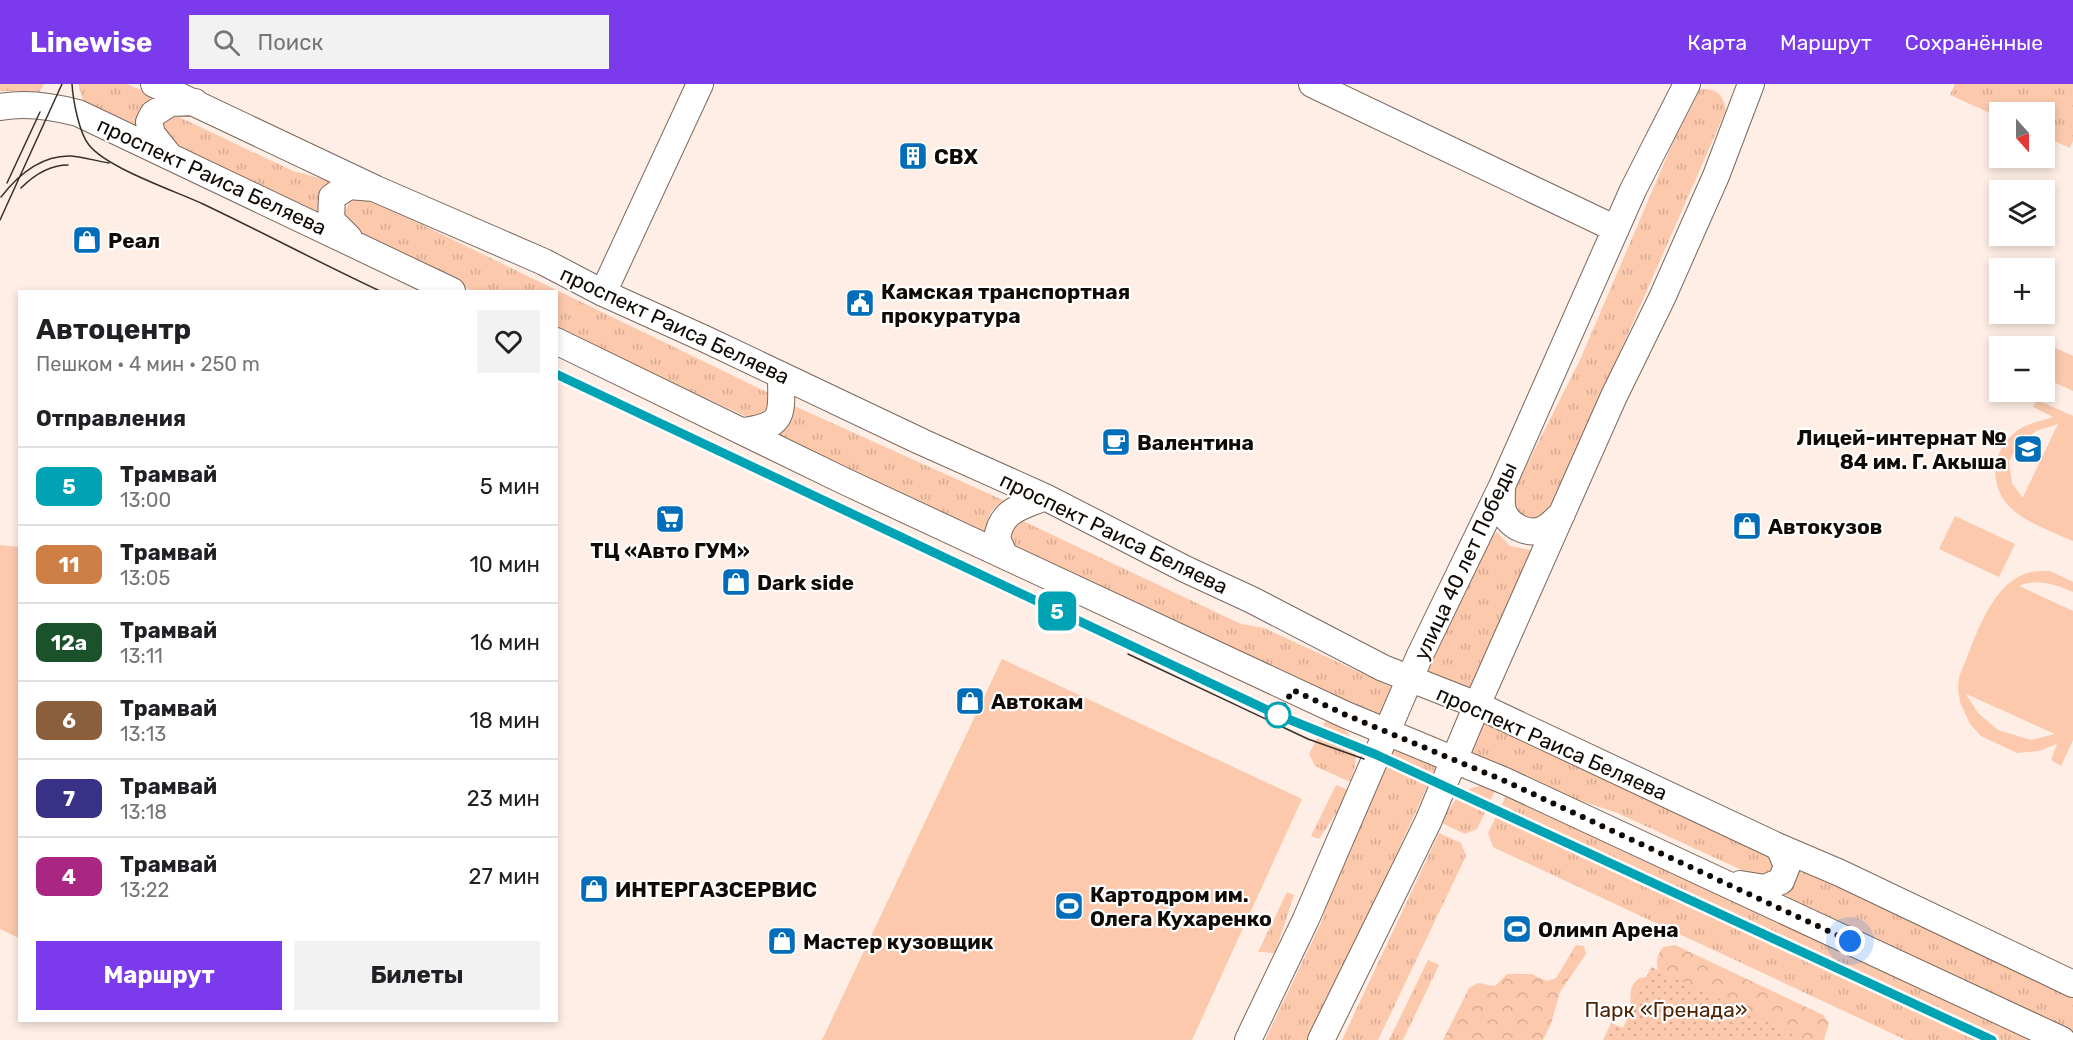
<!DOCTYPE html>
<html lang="ru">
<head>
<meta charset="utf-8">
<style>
	:root { --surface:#fff; --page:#f2f2f2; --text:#202124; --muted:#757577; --line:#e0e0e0; --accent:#7c3aed }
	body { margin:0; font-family:Rubik,sans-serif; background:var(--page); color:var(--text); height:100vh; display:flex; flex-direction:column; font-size:22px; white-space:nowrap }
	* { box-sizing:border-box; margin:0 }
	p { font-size:20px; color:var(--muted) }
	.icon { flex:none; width:33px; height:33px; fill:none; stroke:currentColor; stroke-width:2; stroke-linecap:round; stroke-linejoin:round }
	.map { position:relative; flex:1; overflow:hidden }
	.side { position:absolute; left:18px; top:206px; width:540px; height:732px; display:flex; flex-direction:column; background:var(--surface); border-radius:0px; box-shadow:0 3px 9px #0003 }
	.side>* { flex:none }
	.badge { padding:0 12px; border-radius:9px; font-size:21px; line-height:39px }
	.needle { width:39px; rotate:159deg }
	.buttons { position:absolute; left:1989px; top:18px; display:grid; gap:12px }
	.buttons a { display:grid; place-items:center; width:66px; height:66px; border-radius:0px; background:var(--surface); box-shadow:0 3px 9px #0003; font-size:30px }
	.you { position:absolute; width:30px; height:30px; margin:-15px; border:4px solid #fff; border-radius:50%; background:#1a73e8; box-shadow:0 0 0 9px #1a73e833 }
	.map>.badge { position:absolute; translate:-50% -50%; box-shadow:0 0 0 3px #fff }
	h2 { padding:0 18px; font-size:22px; line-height:54px }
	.round { display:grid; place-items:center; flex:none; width:63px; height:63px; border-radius:0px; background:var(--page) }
	.head { display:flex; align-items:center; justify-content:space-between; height:102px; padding:0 18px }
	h1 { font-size:28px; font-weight:700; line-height:45px }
	.cta { display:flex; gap:12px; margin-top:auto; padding:12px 18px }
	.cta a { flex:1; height:69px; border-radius:0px; background:var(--accent); color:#fff; font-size:24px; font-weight:700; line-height:69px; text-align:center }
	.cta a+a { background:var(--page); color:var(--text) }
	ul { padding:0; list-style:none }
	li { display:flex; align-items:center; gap:18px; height:78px; padding:0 18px; border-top:2px solid var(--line) }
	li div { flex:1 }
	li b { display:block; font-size:22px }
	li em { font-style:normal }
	li .badge { min-width:66px; font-weight:700; text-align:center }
	header { display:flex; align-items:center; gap:36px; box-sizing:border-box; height:84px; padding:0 30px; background:var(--accent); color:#fff }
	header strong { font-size:28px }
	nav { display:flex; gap:33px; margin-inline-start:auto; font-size:21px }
	.search { width:420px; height:54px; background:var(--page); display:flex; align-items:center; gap:15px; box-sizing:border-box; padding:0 21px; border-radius:0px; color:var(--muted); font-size:22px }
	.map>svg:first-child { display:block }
	.grass { fill:url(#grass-tufts) }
	.forest { fill:url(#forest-crowns) }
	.park { fill:url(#park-dots) }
	.garden { fill:#fcc9ac; fill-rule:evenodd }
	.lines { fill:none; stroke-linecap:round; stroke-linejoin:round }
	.minor-casing { stroke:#79685e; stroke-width:28 }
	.minor { stroke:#fff; stroke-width:26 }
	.tram { stroke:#37302b; stroke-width:1.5 }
	.line-casing { stroke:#fff; stroke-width:14 }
	.line { stroke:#00a3b4; stroke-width:9 }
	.walk { stroke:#110b07; stroke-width:6; stroke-dasharray:0 10.8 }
	.stop-dot { fill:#fff; stroke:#00a3b4; stroke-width:3 }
	.labels { text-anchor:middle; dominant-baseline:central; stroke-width:4.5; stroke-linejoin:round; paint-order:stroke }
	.poi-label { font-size:21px; font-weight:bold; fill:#110b07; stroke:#fefffe; text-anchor:start }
	.street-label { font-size:21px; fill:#110b07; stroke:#fefffe }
	.park-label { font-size:21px; fill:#4e2304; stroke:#fefffe }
</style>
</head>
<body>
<header>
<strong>Linewise</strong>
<div class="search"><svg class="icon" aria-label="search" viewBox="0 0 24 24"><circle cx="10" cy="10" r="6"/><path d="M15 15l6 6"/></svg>Поиск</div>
<nav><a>Карта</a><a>Маршрут</a><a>Сохранённые</a></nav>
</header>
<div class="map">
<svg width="2073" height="956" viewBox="0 0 2073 956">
	<defs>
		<pattern id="grass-tufts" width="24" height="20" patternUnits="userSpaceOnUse" patternTransform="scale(1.5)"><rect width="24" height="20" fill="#fcc9ac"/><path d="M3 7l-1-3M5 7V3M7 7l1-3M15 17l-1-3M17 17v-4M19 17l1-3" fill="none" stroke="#d7ab92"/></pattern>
		<pattern id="forest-crowns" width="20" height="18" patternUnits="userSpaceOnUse" patternTransform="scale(1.5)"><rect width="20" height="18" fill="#fcc9ac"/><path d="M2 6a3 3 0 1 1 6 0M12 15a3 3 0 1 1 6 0" fill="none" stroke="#d7ab92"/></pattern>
		<pattern id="park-dots" width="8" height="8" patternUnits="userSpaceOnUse" patternTransform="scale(1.5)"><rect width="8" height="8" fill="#fcc9ac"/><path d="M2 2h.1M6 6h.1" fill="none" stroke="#d7ab92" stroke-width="1.8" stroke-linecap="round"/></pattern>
	</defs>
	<rect width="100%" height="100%" fill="#feeee5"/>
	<path class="grass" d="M0 0H44L37 12 22 7H0Z
		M78 0H127L161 15 144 47 84 20Z
		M1955 0H2073V57L2070 64 2045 53 2044 28H2000L1999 33 1950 11Z
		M1700 5C1717 4 1723 10 1726 26L1609 293 1601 324 1556 426 1536 437 1516 430 1509 416 1580 276 1692 14Z
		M170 31 177 32 293 87 339 99 322 132 163 56 157 37Z
		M358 114H367L773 311 775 317 758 338 686 305 655 298 557 249 556 207H472L349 146 343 130 350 117Z
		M790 320 1007 418C987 424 986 435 989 453L770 352C790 347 790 339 790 320Z
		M1015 437H1023L1241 540 1264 544 1396 605 1381 636 1011 461 1008 442Z
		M1497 448 1510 462 1535 467 1467 615 1420 593 1478 468Z
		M1327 634C1356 648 1362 668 1350 698L1315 682 1309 670Z
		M1481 635 1769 769 1775 787 1757 793 1615 728 1547 706 1466 668Z
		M1396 658 1439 677 1311 956H1265L1321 839 1344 771Z
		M1336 701 1351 707 1319 755 1311 752Z
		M1485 701 1497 703 1477 745 1465 750 1442 739C1452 718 1460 704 1485 701Z
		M1508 708 2038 956H1906L1493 763 1488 749Z
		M1439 749 1461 759 1466 772 1378 956H1342Z
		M1796 780 2073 911V951L1780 814 1790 802Z
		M1287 808 1294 811 1275 869 1258 868Z
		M1428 876 1439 881 1403 956H1389Z"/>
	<path class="forest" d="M1576 861 1584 862 1586 870 1560 908 1551 940 1543 956H1443L1469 904 1478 899 1495 902 1507 890H1531L1547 897 1556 894Z
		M1675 861 1823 931 1829 939 1824 956H1612C1619 950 1627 942 1630 933 1633 921 1626 905 1637 896 1641 892 1653 893 1660 890 1655 879 1656 873 1663 863Z"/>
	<path class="park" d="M1651 883 1807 956H1603L1611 939 1623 944Z"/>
	<path class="garden" d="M2049 261 2073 272V307L2045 294V272Z
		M2037 316 2073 332V457C2053 448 2028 440 2012 425 1987 402 1991 365 2018 346 2029 339 2041 337 2053 333L2033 323ZM2058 340 2023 413H2022L2012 399 2009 377 2019 360 2036 347Z
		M1955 432 2015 460 1999 493 1939 465Z
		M0 461 19 463V854L0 845Z
		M2050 487 2073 498V508C2054 500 2039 494 2019 502L2073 527V656L2061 682 2051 676 2057 660 2039 667 2017 669 1981 652 1970 640 1960 618 1958 605 1959 593C1974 559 1988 502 2027 489 2034 487 2043 487 2050 487ZM1966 610 2055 650 2031 656 1998 646 1978 629Z
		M1002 575 1302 715 1192 956H822Z"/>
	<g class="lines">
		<g class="minor-casing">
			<path id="minor" d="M154 0 376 105 544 178 603 209 705 255 922 358 1045 413 1185 485 1252 516 1383 584 1477 621 1779 763 1840 789 2073 900
				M1312 0 1616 145
				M0 23C26 18 52 22 78 29L452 207
				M168 70 152 50 149 38 153 30 170 19 195 18
				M349 154 331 136 332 113 349 102 373 104
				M603 209 700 0
				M556 257 844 397 1346 631 1505 697 2062 956
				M744 347C787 341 781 329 781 291
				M1502 402C1502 410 1501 419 1503 427 1509 443 1532 454 1547 443 1553 439 1557 434 1562 430
				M1005 472 997 455C1001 425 1022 423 1045 413
				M1740 800 1765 804 1781 797 1787 782 1779 763
				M1248 956 1306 835 1420 571 1502 402 1633 106 1687 0
				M1321 956 1428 738 1477 621 1614 312 1662 214 1716 92 1751 0"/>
		</g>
		<use href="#minor" class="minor"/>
		<path class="tram" d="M72 0C73 16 79 49 89 61 107 84 175 107 203 120 262 148 320 179 380 207
			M7 99 40 28
			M21 104C33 92 50 81 68 81
			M1 113C18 91 41 71 71 72 84 73 96 77 109 79
			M0 136 62 0
			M556 290 1278 631 1377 671 1992 956
			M1128 570 1308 655 1364 675"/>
	</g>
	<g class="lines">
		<g class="line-casing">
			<path id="line" d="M556 290 1278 631 1377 671 1992 956"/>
		</g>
		<use href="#line" class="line"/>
		<path class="walk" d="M1278 631 1293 606 1346 631 1505 697 1850 857"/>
	</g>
	<defs>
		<g id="building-square" transform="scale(1.5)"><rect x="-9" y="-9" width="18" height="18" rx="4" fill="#026eb9" stroke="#fefffe"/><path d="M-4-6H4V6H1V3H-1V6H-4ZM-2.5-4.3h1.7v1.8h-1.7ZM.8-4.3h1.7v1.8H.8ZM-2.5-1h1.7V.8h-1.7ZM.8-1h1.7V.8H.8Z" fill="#fff"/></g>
		<g id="shop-square" transform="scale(1.5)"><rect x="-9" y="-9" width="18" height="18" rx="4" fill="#026eb9" stroke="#fefffe"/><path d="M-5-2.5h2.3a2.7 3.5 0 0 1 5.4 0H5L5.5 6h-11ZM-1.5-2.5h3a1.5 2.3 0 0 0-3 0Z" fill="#fff"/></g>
		<g id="civic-square" transform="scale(1.5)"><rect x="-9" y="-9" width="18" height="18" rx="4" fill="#026eb9" stroke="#fefffe"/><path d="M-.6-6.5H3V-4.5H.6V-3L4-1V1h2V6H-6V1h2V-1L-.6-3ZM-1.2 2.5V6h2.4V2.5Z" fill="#fff"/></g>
		<g id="cafe-square" transform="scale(1.5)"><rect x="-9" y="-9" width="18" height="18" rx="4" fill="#026eb9" stroke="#fefffe"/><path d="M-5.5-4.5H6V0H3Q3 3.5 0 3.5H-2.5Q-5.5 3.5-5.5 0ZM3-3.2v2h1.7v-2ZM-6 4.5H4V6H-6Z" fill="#fff"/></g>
		<g id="school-square" transform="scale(1.5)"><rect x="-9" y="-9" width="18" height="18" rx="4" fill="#026eb9" stroke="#fefffe"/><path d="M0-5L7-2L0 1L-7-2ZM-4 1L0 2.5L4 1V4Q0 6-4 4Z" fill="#fff"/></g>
		<g id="supermarket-square" transform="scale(1.5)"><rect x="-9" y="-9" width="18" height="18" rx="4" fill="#026eb9" stroke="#fefffe"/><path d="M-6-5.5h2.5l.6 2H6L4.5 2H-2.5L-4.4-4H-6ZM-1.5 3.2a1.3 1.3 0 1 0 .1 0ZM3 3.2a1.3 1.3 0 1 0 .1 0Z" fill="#fff"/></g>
		<g id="stadium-square" transform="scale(1.5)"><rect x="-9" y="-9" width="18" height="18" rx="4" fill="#026eb9" stroke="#fefffe"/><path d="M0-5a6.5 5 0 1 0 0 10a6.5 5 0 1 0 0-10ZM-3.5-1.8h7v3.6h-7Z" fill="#fff"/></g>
	</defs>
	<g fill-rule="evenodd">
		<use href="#building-square" x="913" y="72"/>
		<use href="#shop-square" x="87" y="156"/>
		<use href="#civic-square" x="860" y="219"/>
		<use href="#cafe-square" x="1116" y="358"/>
		<use href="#school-square" x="2028" y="365"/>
		<use href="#supermarket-square" x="670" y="435"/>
		<use href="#shop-square" x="1747" y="442"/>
		<use href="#shop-square" x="736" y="498"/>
		<use href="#shop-square" x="970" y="617"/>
		<use href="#shop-square" x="594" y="805"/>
		<use href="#stadium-square" x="1069" y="822"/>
		<use href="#stadium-square" x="1517" y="845"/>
		<use href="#shop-square" x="782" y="857"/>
	</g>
	<circle class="stop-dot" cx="1278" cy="631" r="12"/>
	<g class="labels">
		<g class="poi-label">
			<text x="934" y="72">СВХ</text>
			<text x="108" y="156">Реал</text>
			<text x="881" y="207">Камская транспортная<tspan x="881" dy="24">прокуратура</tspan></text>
			<text x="2007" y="353" text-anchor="end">Лицей-интернат №<tspan x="2007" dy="24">84 им. Г. Акыша</tspan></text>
			<text x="1137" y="358">Валентина</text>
			<text x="1768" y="442">Автокузов</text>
			<text x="670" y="466" text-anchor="middle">ТЦ «Авто ГУМ»</text>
			<text x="757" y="498">Dark side</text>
			<text x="991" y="617">Автокам</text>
			<text x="615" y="805">ИНТЕРГАЗСЕРВИС</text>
			<text x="1090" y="810">Картодром им.<tspan x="1090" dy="24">Олега Кухаренко</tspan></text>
			<text x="1538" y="845">Олимп Арена</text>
			<text x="803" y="857">Мастер кузовщик</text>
		</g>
		<g class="street-label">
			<text transform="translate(212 92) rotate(25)">проспект Раиса Беляева</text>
			<text transform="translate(675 241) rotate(25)">проспект Раиса Беляева</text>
			<text transform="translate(1114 449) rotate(26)">проспект Раиса Беляева</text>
			<text transform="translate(1465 477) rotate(-65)">улица 40 лет Победы</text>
			<text transform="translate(1552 659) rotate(24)">проспект Раиса Беляева</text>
		</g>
		<g class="park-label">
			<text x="1666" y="925">Парк «Гренада»</text>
		</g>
	</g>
</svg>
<div class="buttons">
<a><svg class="needle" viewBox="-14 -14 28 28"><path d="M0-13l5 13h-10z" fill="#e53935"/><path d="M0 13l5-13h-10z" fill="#757577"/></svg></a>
<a><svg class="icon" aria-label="layers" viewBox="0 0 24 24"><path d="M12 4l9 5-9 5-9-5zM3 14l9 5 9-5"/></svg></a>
<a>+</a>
<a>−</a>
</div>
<div class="you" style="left:1850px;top:857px"></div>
<b class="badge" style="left:1057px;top:527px;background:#00a3b4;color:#fff">5</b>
<section class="side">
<div class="head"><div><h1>Автоцентр</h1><p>Пешком · 4 мин · 250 m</p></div><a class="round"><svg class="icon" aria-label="heart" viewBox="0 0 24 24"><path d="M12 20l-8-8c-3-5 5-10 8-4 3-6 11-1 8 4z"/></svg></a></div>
<h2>Отправления</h2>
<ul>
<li><span class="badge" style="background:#00a3b4;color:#fff">5</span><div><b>Трамвай</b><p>13:00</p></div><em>5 мин</em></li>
<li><span class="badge" style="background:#ce7f46;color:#fff">11</span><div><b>Трамвай</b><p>13:05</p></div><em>10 мин</em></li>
<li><span class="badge" style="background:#1b522b;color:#fff">12а</span><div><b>Трамвай</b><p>13:11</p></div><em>16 мин</em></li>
<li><span class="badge" style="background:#8b5e3c;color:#fff">6</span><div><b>Трамвай</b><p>13:13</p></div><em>18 мин</em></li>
<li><span class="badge" style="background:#393186;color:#fff">7</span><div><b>Трамвай</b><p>13:18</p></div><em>23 мин</em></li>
<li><span class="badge" style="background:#a92683;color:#fff">4</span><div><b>Трамвай</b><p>13:22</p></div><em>27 мин</em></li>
</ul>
<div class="cta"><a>Маршрут</a><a>Билеты</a></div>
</section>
</div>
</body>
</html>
